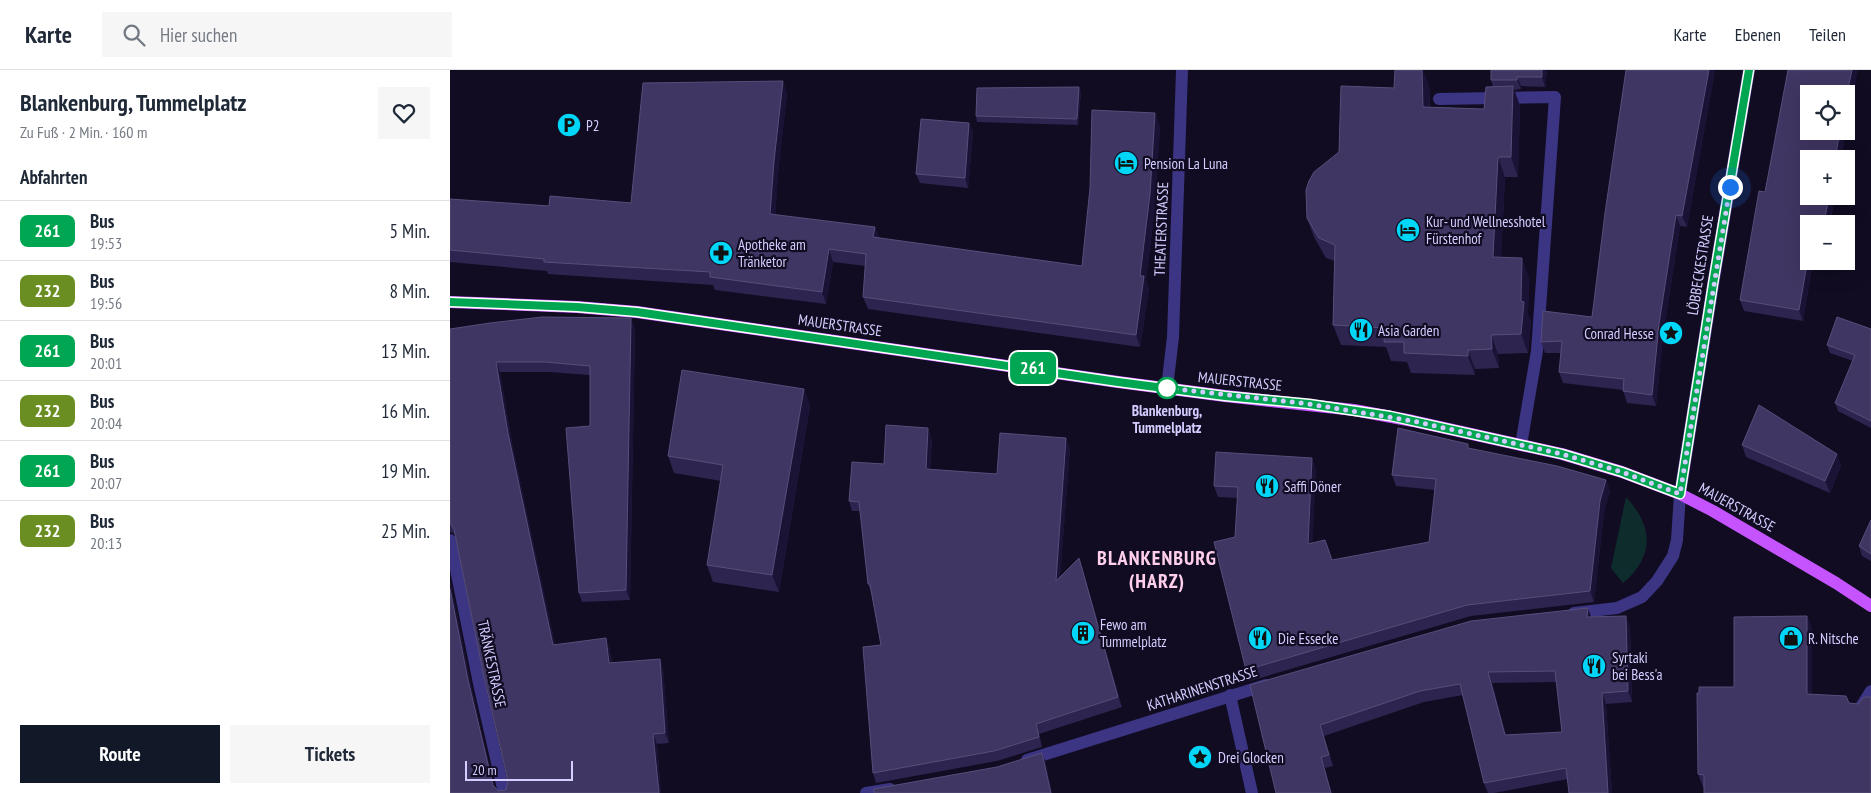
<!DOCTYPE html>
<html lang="de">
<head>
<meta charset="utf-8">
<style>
	:root { --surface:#fff; --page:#f6f6f7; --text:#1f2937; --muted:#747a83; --line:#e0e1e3; --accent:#111827 }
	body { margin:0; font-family:"PT Sans Narrow",sans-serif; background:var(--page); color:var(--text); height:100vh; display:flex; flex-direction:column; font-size:19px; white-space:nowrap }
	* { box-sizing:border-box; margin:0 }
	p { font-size:16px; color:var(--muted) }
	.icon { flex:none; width:28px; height:28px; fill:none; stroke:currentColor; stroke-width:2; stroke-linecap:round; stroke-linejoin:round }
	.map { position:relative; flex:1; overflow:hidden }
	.side { display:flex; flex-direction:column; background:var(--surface); width:450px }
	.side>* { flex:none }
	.badge { padding:0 10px; border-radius:8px; font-size:18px; line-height:32px }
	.buttons { position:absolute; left:1350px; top:15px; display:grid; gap:10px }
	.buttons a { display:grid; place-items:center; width:55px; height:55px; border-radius:0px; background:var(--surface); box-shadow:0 5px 20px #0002; font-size:25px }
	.scale { position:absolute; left:15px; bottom:12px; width:108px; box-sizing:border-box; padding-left:5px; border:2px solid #d4cdff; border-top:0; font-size:14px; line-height:18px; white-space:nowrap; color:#d4cdff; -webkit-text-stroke:4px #110c22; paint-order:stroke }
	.you { position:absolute; width:25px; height:25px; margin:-12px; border:4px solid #fff; border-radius:50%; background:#1a73e8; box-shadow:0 0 0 8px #1a73e833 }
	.map>.badge { position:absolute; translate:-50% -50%; box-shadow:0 0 0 2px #fff }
	h2 { padding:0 20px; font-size:19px; line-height:45px }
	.round { display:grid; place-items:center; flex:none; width:52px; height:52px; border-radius:0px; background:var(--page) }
	.headline { display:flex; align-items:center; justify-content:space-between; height:85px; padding:0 20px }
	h1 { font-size:24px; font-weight:700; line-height:38px }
	.primary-button { display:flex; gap:10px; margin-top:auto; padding:10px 20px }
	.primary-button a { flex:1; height:58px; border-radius:0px; background:var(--accent); color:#fff; font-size:20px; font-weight:700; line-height:58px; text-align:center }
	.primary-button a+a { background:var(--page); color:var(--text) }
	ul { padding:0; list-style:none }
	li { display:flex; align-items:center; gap:15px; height:60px; padding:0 20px; border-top:1px solid var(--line) }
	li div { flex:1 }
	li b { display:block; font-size:19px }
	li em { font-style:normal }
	li .badge { min-width:55px; font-weight:700; text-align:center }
	header { display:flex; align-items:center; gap:30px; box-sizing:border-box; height:70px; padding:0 25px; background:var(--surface); border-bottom:1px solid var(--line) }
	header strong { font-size:24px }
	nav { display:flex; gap:28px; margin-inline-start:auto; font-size:18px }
	.search { width:350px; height:45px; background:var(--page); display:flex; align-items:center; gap:12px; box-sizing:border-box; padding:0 18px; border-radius:0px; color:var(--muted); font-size:19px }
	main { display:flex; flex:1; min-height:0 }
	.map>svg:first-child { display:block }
	.green { fill:#0f2c2c }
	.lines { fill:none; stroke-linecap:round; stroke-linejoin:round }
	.service { stroke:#3b3583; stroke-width:12 }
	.minor { stroke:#3b3583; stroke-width:12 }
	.primary { stroke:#c554ff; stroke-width:12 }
	.wall { fill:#2e2450; fill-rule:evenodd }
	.shaded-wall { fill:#1b1336 }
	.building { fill:#403663; stroke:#574e7b; fill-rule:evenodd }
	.line-casing { stroke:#fff; stroke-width:11 }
	.line { stroke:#00a651; stroke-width:8 }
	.walk { stroke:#d4cdff; stroke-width:5; stroke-dasharray:0 9 }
	.stop-dot { fill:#fff; stroke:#00a651; stroke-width:2.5 }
	.labels { text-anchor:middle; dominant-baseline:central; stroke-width:4.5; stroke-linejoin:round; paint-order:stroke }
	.poi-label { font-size:15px; fill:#d4cdff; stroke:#110c22; text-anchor:start }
	.street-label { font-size:15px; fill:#d4cdff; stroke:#110c22 }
	.stop-label { font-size:15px; font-weight:bold; fill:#d4cdff; stroke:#110c22 }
	.district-label { font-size:20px; font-weight:bold; letter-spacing:1px; fill:#ffcfec; stroke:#110c22 }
</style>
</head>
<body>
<header>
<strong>Karte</strong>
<div class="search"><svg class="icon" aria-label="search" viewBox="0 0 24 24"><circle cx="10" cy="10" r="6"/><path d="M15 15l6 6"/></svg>Hier suchen</div>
<nav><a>Karte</a><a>Ebenen</a><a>Teilen</a></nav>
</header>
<main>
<section class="side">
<div class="headline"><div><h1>Blankenburg, Tummelplatz</h1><p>Zu Fuß · 2 Min. · 160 m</p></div><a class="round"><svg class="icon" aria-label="heart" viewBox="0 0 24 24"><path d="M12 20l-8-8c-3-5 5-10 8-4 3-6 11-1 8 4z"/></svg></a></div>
<h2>Abfahrten</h2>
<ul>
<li><span class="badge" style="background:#00a651;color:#fff">261</span><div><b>Bus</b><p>19:53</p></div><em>5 Min.</em></li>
<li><span class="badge" style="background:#6b8e23;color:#fff">232</span><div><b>Bus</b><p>19:56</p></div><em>8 Min.</em></li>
<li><span class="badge" style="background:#00a651;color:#fff">261</span><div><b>Bus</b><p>20:01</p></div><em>13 Min.</em></li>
<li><span class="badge" style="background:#6b8e23;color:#fff">232</span><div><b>Bus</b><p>20:04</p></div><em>16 Min.</em></li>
<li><span class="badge" style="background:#00a651;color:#fff">261</span><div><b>Bus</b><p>20:07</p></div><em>19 Min.</em></li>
<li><span class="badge" style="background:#6b8e23;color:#fff">232</span><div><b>Bus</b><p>20:13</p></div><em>25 Min.</em></li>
</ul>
<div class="primary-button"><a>Route</a><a>Tickets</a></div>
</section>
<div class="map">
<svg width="1421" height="723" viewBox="0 0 1421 723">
	<rect width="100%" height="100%" fill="#110c22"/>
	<path class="green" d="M1176 427C1203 456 1205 486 1173 513L1161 498Z"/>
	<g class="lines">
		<path class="service" d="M989 29 1105 27 1087 281 1071 375
			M1409 640 1421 621"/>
		<path class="minor" d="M717 318 723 267 732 0
			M0 470 30 618 54 723
			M1124 543 1167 538 1192 527 1207 511 1223 486 1227 470 1230 424 1263 215 1299 0
			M780 625 802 723
			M577 690 816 615
			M416 723 440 719"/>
		<path class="primary" d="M0 232 127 237 187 242 668 312 775 326 904 340 963 351 1112 384 1172 402 1230 424 1263 441 1386 513 1421 536"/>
	</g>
	<path class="wall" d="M1041 0H1097L1095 17 1071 16V19L1064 20 1070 36 1068 107H1055L1051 187 1079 207 1078 244 1081 251 1078 283 1048 284 1049 298 1025 299V305L961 303 957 292 941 291 936 277 891 275 883 255 885 191 876 188 864 167 857 148 944 18 979 14 980 37 1034 39 1043 17 1041 10Z
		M1176 0H1265L1237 157 1230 156 1213 266 1206 336 1177 333 1173 320 1113 313 1109 302 1111 283H1095L1091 272 1142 247Z
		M629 17 631 22 628 55 527 52 526 46Z
		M337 23 328 103 325 145 425 157 429 168 632 196 710 55 705 137 696 210 699 219 690 277 418 239 413 227 416 196 383 192 376 234 265 220 263 215 98 204 97 201 0 192V129L99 136 181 133Z
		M519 53 523 63 518 118 470 113 466 104Z
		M1359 61H1396L1391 89H1359V126H1385L1380 154H1359V191H1363L1353 251 1294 241 1290 230 1315 122Z
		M185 258 180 530 132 532 129 523 140 356V305L99 302H50L62 373 105 575 159 577 162 593 210 589 213 598 219 673 207 674 211 723H0V511L22 620 44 717 48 721 56 720 58 711 6 466 3 463 0 462V259Z
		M1421 259V358L1388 341 1385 333 1403 291 1380 283 1377 275Z
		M354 319 360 336 329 522 263 512 257 495 271 411 224 403 218 386Z
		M482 368 480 400 547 404 620 378 610 506 632 497 672 637 589 664 592 677 547 691 426 713 423 703 431 575 421 522 418 514 410 441H402L399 431 434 394Z
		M1292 375 1387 384 1391 396 1380 423 1296 387Z
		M1019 378 1156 410 1160 421 1154 442 1144 532 1021 546 800 611 796 600 785 467 788 428 768 427 764 416 866 399 862 473 882 490 979 472 985 420 946 416 942 405Z
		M1421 450V491L1412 486 1409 476Z
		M1357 546 1362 559V624L1399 633 1408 634 1254 717H1253L1248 704 1284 617Z
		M1141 547 1180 557 1182 632 1156 634 1162 723H1119L1118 709 1044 723H1038L1034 713 1013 625 974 632 874 666 883 696 875 698 800 615ZM1106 612 1112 662 1056 665 1042 613Z"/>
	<path class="shaded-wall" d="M972 0H973L979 14 980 56 973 37Z
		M1092 0H1097L1095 17 1092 7Z
		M1259 0H1265L1237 157 1232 146Z
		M1402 0H1408L1396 59V28Z
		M1067 7 1071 16V19L1067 10Z
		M333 11 337 23 328 103 325 157 320 144 324 91Z
		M1063 16 1070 36 1068 107 1061 87Z
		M629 17 631 22 628 55 627 49Z
		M705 43 710 55 705 137 696 210 699 219 690 277 686 265 690 206Z
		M519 53 523 63 518 118 515 108Z
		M1390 61H1396L1391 89H1385Z
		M1048 87 1055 107 1050 207 1043 187Z
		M1379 126H1385L1380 154H1374Z
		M1226 145 1230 156 1213 266 1206 336 1202 325 1209 254Z
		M425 157 429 170 423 167Z
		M379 179 383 192 376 234 372 222Z
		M1359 183V191H1363L1353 251 1349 240Z
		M1072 188 1079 207 1078 244 1081 251 1078 283 1071 264V231Z
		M181 248 185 258 180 530 176 520Z
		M1041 265 1048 284 1049 298 1042 279Z
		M1018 280 1025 299V305L1018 286Z
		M46 292 50 302 62 373 107 585 103 575 58 363Z
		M354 319 360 336 329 522 322 505Z
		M478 358 482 368 479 409 476 399Z
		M616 368 620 378 609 521 606 511Z
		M1387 384 1391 396 1380 423 1375 411Z
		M862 388 866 399 862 485 858 474Z
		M1156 410 1160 421 1154 442 1144 532 1140 521 1150 431Z
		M629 488 632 497 672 637 668 627Z
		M0 511 22 620 46 723 43 715 18 610 0 519Z
		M1138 538 1142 549 1137 547Z
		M1176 546 1180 557 1182 632 1178 621Z
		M1357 546 1362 559V637L1357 624Z
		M156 568 159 577 163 603 159 593Z
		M210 589 213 598 219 673 215 663Z
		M1038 602 1042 613 1059 676 1055 665Z
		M1152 623 1156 634 1162 723H1158Z
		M203 664 207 674 211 723H209Z
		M592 683 596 693 602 723H601Z
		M871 687 875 698 882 723H881Z"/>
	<path class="building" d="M945 0H972L973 37 1034 39 1036 17 1063 16 1061 87H1048L1043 187 1072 188 1071 231 1074 232 1071 264 1041 265 1042 279 1018 280V286L954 283V272H934L935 258 883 255 885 175 869 168 857 148 856 120 859 111 864 102 889 82 891 16 944 18Z
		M1041 0H1092V7H1067V10H1041Z
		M1176 0H1259L1232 146 1226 145 1209 254 1202 325 1173 321 1174 309 1109 302 1112 271 1091 272 1093 241 1142 247 1155 143Z
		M1338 0H1402L1396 28V24H1359V61H1390L1385 89H1359V126H1379L1374 154H1359V183L1349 240 1290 230 1309 121 1315 122Z
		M333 11 324 91 320 144 425 157 423 167 632 196 640 118 642 40 705 43 700 124 690 206H694L686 265 413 227 416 184 379 179 372 222 260 207V202L94 192V189L0 180V129L99 136 100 126 181 133 193 13Z
		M629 17 627 49 526 46 527 18Z
		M471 49 519 53 515 108 466 104Z
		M92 247 181 248 176 520 129 523 116 358 140 356V296L95 292H46L58 363 103 575 156 568 159 593 210 589 215 663 203 664 209 723H0V519L18 610 43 715 48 721 56 720 58 711 34 607 4 459 0 453V259L40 253Z
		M1387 247 1421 259V351L1385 333 1405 285 1377 275Z
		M232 300 354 319 322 505 257 495 273 395 218 386Z
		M1309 335 1387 384 1375 411 1292 375Z
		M436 355 478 358 476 399 547 404 550 363 616 368 606 511 629 488 668 627 586 654 589 667 544 681 423 703 413 577 431 575 420 514H418L409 432 399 431 402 392 434 394Z
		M948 358 1018 374V378L1107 396 1156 410 1150 431 1140 521 1017 535 796 600 764 472 785 467 788 417 764 416 766 382 862 388 858 474 875 470 882 490 979 472 986 409 942 405Z
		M1421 450V484L1409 476Z
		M1138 538 1137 547 1176 546 1178 621 1152 623 1158 723H1119L1116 698 1034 713 1010 614 970 621 870 655 879 685 871 687 881 723H826L800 615 1021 551ZM1105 601 1112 662 1055 665 1038 602Z
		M1357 546V624L1396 626 1399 633 1408 634 1414 627H1421V723H1254V705L1248 704 1247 623H1249V617H1284V547Z
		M592 683 601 723H424V719L547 697Z"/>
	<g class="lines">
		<g class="line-casing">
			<path id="line" d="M0 232 127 237 187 242 668 312 775 326 859 334 940 346 1112 384 1172 402 1230 424 1263 214 1299 0"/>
		</g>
		<use href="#line" class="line"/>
		<path class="walk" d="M717 318 859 334 963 351 1112 384 1172 402 1230 424 1280 117"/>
	</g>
	<defs>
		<g id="parking-disc" transform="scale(1.25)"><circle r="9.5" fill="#00d6f8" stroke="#110c22"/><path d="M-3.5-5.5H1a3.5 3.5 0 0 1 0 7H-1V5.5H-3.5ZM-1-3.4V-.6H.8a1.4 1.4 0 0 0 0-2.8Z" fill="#111"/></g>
		<g id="hotel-disc" transform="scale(1.25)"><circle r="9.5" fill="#00d6f8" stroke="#110c22"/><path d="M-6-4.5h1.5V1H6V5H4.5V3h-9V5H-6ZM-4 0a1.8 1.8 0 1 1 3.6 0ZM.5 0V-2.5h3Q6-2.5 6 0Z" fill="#111"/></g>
		<g id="pharmacy-disc" transform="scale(1.25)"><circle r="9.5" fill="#00d6f8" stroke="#110c22"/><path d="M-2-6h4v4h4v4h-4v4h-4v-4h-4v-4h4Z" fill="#111"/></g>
		<g id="restaurant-disc" transform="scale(1.25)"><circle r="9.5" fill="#00d6f8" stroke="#110c22"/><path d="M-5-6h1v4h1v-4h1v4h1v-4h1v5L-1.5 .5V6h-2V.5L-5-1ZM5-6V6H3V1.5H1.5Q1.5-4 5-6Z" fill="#111"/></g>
		<g id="sight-disc" transform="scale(1.25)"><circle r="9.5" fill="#00d6f8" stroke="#110c22"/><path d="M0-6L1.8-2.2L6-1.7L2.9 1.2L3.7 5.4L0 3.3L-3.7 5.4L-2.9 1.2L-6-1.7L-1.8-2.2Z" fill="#111"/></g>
		<g id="building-disc" transform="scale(1.25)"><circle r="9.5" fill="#00d6f8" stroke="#110c22"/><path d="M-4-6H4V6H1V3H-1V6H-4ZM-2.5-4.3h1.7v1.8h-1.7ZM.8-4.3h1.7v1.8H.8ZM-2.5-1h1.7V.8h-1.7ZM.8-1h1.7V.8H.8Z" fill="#111"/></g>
		<g id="shop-disc" transform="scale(1.25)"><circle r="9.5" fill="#00d6f8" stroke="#110c22"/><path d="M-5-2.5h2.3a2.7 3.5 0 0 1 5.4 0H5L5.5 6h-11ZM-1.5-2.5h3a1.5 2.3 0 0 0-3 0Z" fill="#111"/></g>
	</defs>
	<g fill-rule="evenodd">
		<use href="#parking-disc" x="119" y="55"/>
		<use href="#hotel-disc" x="676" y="93"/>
		<use href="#hotel-disc" x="958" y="160"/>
		<use href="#pharmacy-disc" x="271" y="183"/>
		<use href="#restaurant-disc" x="911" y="260"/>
		<use href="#sight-disc" x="1221" y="263"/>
		<use href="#restaurant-disc" x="817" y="416"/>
		<use href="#building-disc" x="633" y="563"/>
		<use href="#restaurant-disc" x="810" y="568"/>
		<use href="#shop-disc" x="1341" y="568"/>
		<use href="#restaurant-disc" x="1144" y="596"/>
		<use href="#sight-disc" x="750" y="687"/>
	</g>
	<circle class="stop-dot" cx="717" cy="318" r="10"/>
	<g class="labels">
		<g class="poi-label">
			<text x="136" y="55">P2</text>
			<text x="694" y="93">Pension La Luna</text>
			<text x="976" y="151">Kur- und Wellnesshotel<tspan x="976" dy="17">Fürstenhof</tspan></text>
			<text x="288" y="174">Apotheke am<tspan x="288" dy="17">Tränketor</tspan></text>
			<text x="928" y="260">Asia Garden</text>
			<text x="1204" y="263" text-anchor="end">Conrad Hesse</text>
			<text x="834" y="416">Saffi Döner</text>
			<text x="650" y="554">Fewo am<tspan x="650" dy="17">Tummelplatz</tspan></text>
			<text x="828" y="568">Die Essecke</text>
			<text x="1358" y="568">R. Nitsche</text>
			<text x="1162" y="587">Syrtaki<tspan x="1162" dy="17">bei Bess'a</tspan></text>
			<text x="768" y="687">Drei Glocken</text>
		</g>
		<g class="street-label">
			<text transform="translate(711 159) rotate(-88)">THEATERSTRASSE</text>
			<text transform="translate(1250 195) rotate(-81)">LÖBBECKESTRASSE</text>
			<text transform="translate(390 255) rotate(8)">MAUERSTRASSE</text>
			<text transform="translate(790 311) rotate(6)">MAUERSTRASSE</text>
			<text transform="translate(1287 437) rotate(29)">MAUERSTRASSE</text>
			<text transform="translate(42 594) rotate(78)">TRÄNKESTRASSE</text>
			<text transform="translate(752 618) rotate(-18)">KATHARINENSTRASSE</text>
		</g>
		<g class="stop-label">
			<text x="717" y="340">Blankenburg,<tspan x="717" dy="17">Tummelplatz</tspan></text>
		</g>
		<g class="district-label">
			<text x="707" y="488">BLANKENBURG<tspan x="707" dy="23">(HARZ)</tspan></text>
		</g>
	</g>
</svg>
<div class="buttons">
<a><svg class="icon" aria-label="locate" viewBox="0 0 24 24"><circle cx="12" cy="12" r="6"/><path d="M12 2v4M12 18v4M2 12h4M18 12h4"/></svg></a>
<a>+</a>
<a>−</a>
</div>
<div class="scale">20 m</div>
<div class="you" style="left:1280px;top:117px"></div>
<b class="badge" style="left:583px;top:298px;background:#00a651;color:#fff">261</b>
</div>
</main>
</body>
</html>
